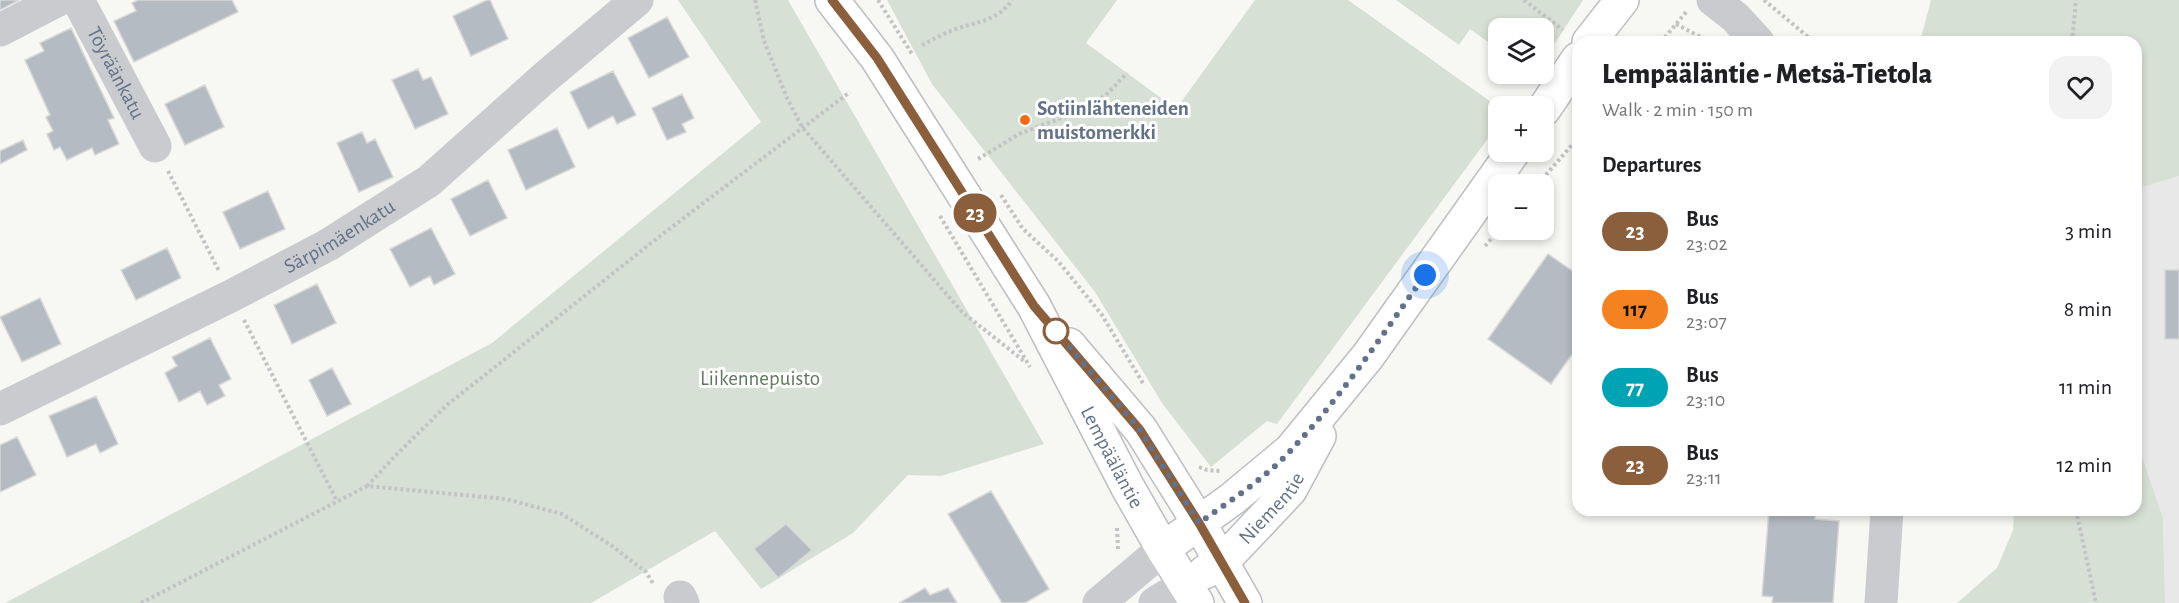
<!DOCTYPE html>
<html lang="en">
<head>
<meta charset="utf-8">
<style>
	:root { --surface:#fff; --page:#f2f2f2; --text:#202124; --muted:#757577 }
	body { margin:0; font-family:"Alegreya Sans",sans-serif; background:var(--page); color:var(--text); height:100vh; display:flex; flex-direction:column; font-size:22px; white-space:nowrap }
	* { box-sizing:border-box; margin:0 }
	p { font-size:20px; color:var(--muted) }
	.icon { flex:none; width:33px; height:33px; fill:none; stroke:currentColor; stroke-width:2; stroke-linecap:round; stroke-linejoin:round }
	.map { position:relative; flex:1; overflow:hidden }
	.panel { position:absolute; left:1572px; top:36px; width:570px; height:480px; display:flex; flex-direction:column; background:var(--surface); border-radius:18px; box-shadow:0 3px 9px #0003 }
	.panel>* { flex:none }
	.badge { padding:0 12px; border-radius:20px; font-size:21px; line-height:39px }
	.buttons { position:absolute; left:1488px; top:18px; display:grid; gap:12px }
	.buttons a { display:grid; place-items:center; width:66px; height:66px; border-radius:12px; background:var(--surface); box-shadow:0 3px 9px #0003; font-size:30px }
	.you { position:absolute; width:30px; height:30px; margin:-15px; border:4px solid #fff; border-radius:50%; background:#1a73e8; box-shadow:0 0 0 9px #1a73e833 }
	.map>.badge { position:absolute; translate:-50% -50%; box-shadow:0 0 0 3px #fff }
	h2 { padding:0 30px; font-size:22px; line-height:54px }
	.round { display:grid; place-items:center; flex:none; width:63px; height:63px; border-radius:18px; background:var(--page) }
	.headline { display:flex; align-items:center; justify-content:space-between; height:102px; padding:0 30px }
	h1 { font-size:28px; font-weight:800; line-height:45px }
	ul { padding:0; list-style:none }
	li { display:flex; align-items:center; gap:18px; height:78px; padding:0 30px }
	li div { flex:1 }
	li b { display:block; font-size:22px }
	li em { font-style:normal }
	li .badge { min-width:66px; font-weight:700; text-align:center }
	.map>svg:first-child { display:block }
	.built { fill:#e7e8e7 }
	.green { fill:#d7e0d4 }
	.building { fill:#b5bbc2; stroke:#d8d9d6; stroke-width:1.5 }
	.lines { fill:none; stroke-linecap:round; stroke-linejoin:round }
	.major-casing { stroke:#bbbec2; stroke-width:36 }
	.path { stroke:#c2c3c5; stroke-width:4; stroke-dasharray:3 3; stroke-linecap:butt }
	.minor { stroke:#c9cbcf; stroke-width:33 }
	.major { stroke:#fff; stroke-width:33 }
	.line-casing { stroke:#fff; stroke-width:14 }
	.line { stroke:#8b5e3c; stroke-width:9 }
	.walk { stroke:#637288; stroke-width:6; stroke-dasharray:0 10.8 }
	.poi-dot { fill:#f56a15; stroke:#fff; stroke-width:2 }
	.stop-dot { fill:#fff; stroke:#8b5e3c; stroke-width:3 }
	.labels { text-anchor:middle; dominant-baseline:central; stroke-width:6; stroke-linejoin:round; paint-order:stroke }
	.street-label { font-size:21px; fill:#637288; stroke:#fff }
	.poi-label { font-size:21px; font-weight:bold; fill:#637288; stroke:#fff; text-anchor:start }
	.park-label { font-size:21px; fill:#60795e; stroke:#fff }
</style>
</head>
<body>
<div class="map">
<svg width="2179" height="603" viewBox="0 0 2179 603">
	<rect width="100%" height="100%" fill="#f7f7f3"/>
	<path class="built" d="M2179 176V603H2165L2163 518 2136 439V189Z"/>
	<path class="green" d="M678 0H788L1044 444 941 476 908 475 853 533 761 589 715 531 591 603H5L492 343 761 122Z
		M887 0H1117L1086 43 1176 109 1255 0H1348L1498 107V125L1277 424 1267 421 1211 467 1162 403 1095 292 932 84Z
		M1396 0H1583L1553 46 1544 55V28H1498V49L1470 29 1459 45Z
		M1931 0H2179V176L2136 189V42H1920Z
		M2136 439 2163 518 2165 603H1957L1997 568 2013 530 2014 510H2136Z"/>
	<path class="building" d="M0 0H19L0 10Z
		M138 0H232L238 12 134 62 114 21 136 11 132 3Z
		M487 0H490L508 39 471 56 453 16Z
		M667 17 689 57 649 78 628 38Z
		M71 28 114 118 108 120 119 144 95 155 92 148 67 160 60 147 54 150 47 134 53 131 46 117 50 115 25 60 44 51 40 43Z
		M418 69 423 80 431 77 448 114 415 129 392 80Z
		M613 71 636 115 617 124 613 116 588 129 570 92Z
		M205 85 224 127 185 145 165 104Z
		M682 94 694 118 682 124 686 132 667 140 652 108Z
		M557 128 575 167 526 190 508 150Z
		M362 132 367 143 375 139 393 177 359 192 337 143Z
		M23 140 27 150 0 164V151Z
		M488 180 507 218 470 236 451 199Z
		M268 191 285 229 240 249 223 212Z
		M431 228 455 274 434 285 430 276 410 287 390 249Z
		M167 248 181 278 136 300 121 270Z
		M1548 254 1578 275V346L1551 384 1488 339Z
		M2165 270H2179V339H2165Z
		M317 284 336 323 292 344 274 305Z
		M40 298 61 344 22 362 0 317Z
		M210 338 231 379 219 385 225 396 207 405 200 391 179 402 165 373 177 366 172 357Z
		M332 368 351 404 327 416 309 380Z
		M96 396 118 444 100 453 96 444 67 457 49 416Z
		M17 437 36 475 0 492V445Z
		M991 491 1049 589 1025 603H1002L948 514Z
		M1769 510H1815V519L1839 521 1833 603H1772L1773 597 1762 596Z
		M786 524 812 550 778 578 754 549Z
		M925 588 930 595 948 588 957 603H899Z"/>
	<g class="lines">
		<g class="major-casing">
			<g id="major">
				<path id="s3" d="M832 0 877 58 1034 306 1127 486 1163 549 1197 603"/>
				<path d="M1589 42 1622 0"/>
				<path d="M1544 109 1578 59"/>
				<path d="M1069 345 1141 430 1199 523 1245 603"/>
				<path d="M1163 549 1232 499 1291 450 1368 356 1513 152"/>
				<path id="s4" d="M1205 572 1222 562 1290 490 1319 436"/>
			</g>
		</g>
		<path class="path" d="M755 0 764 41 787 98 802 127 962 312 1024 361
			M878 0 912 54
			M1524 0 1563 30
			M1764 0 1807 36 1810 42
			M1676 24 1710 42
			M1661 42 1687 11
			M2072 42 2076 0
			M922 45C930 41 939 36 948 32 971 22 997 23 1012 0
			M978 159 1019 134 1088 108 1108 93 1127 73
			M168 171 219 271
			M1538 184 1578 138
			M1001 195 1023 229 1058 261 1102 315 1144 385
			M940 216 1030 367
			M1485 246 1499 230
			M244 320 337 501
			M1199 467 1207 470 1221 471
			M367 486 397 454 447 405 660 236 850 92
			M2076 510 2096 603
			M1117 528 1118 550
			M141 603 367 486 506 499 562 514 612 546 646 572 654 585"/>
		<g class="minor">
			<path id="s1" d="M78 0 155 146"/>
			<path d="M1713 0 1735 17 1758 42"/>
			<path d="M0 30 58 0"/>
			<path id="s2" d="M0 409 231 296 328 245 429 181 543 79 637 0"/>
			<path d="M680 597 683 603"/>
			<path d="M1099 603 1163 549"/>
			<path d="M1155 603 1186 584"/>
			<path d="M1881 603 1887 510"/>
		</g>
		<use href="#major" class="major"/>
	</g>
	<g class="lines">
		<g class="line-casing">
			<path id="line" d="M832 0 877 58 1034 306 1140 430 1199 523 1245 603"/>
		</g>
		<use href="#line" class="line"/>
		<path class="walk" d="M1056 331 1140 430 1199 523C1231 500 1266 478 1292 449 1342 396 1383 334 1425 275"/>
	</g>
	<circle class="poi-dot" cx="1025" cy="120" r="6"/>
	<circle class="stop-dot" cx="1056" cy="331" r="12"/>
	<g class="labels">
		<g class="street-label">
			<text stroke="none"><textPath href="#s1" startOffset="82">Töyräänkatu</textPath></text>
			<text stroke="none"><textPath href="#s2" startOffset="381">Särpimäenkatu</textPath></text>
			<text stroke="none"><textPath href="#s3" startOffset="537">Lempääläntie</textPath></text>
			<text stroke="none"><textPath href="#s4" startOffset="93">Niementie</textPath></text>
		</g>
		<g class="poi-label">
			<text x="1037" y="108">Sotiinlähteneiden<tspan x="1037" dy="24">muistomerkki</tspan></text>
		</g>
		<g class="park-label">
			<text x="760" y="378">Liikennepuisto</text>
		</g>
	</g>
</svg>
<div class="buttons">
<a><svg class="icon" aria-label="layers" viewBox="0 0 24 24"><path d="M12 4l9 5-9 5-9-5zM3 14l9 5 9-5"/></svg></a>
<a>+</a>
<a>−</a>
</div>
<div class="you" style="left:1425px;top:275px"></div>
<b class="badge" style="left:975px;top:213px;background:#8b5e3c;color:#fff">23</b>
<section class="panel">
<div class="headline"><div><h1>Lempääläntie - Metsä-Tietola</h1><p>Walk · 2 min · 150 m</p></div><a class="round"><svg class="icon" aria-label="heart" viewBox="0 0 24 24"><path d="M12 20l-8-8c-3-5 5-10 8-4 3-6 11-1 8 4z"/></svg></a></div>
<h2>Departures</h2>
<ul>
<li><span class="badge" style="background:#8b5e3c;color:#fff">23</span><div><b>Bus</b><p>23:02</p></div><em>3 min</em></li>
<li><span class="badge" style="background:#f58220;color:#111">117</span><div><b>Bus</b><p>23:07</p></div><em>8 min</em></li>
<li><span class="badge" style="background:#00a3b4;color:#fff">77</span><div><b>Bus</b><p>23:10</p></div><em>11 min</em></li>
<li><span class="badge" style="background:#8b5e3c;color:#fff">23</span><div><b>Bus</b><p>23:11</p></div><em>12 min</em></li>
</ul>
</section>
</div>
</body>
</html>
